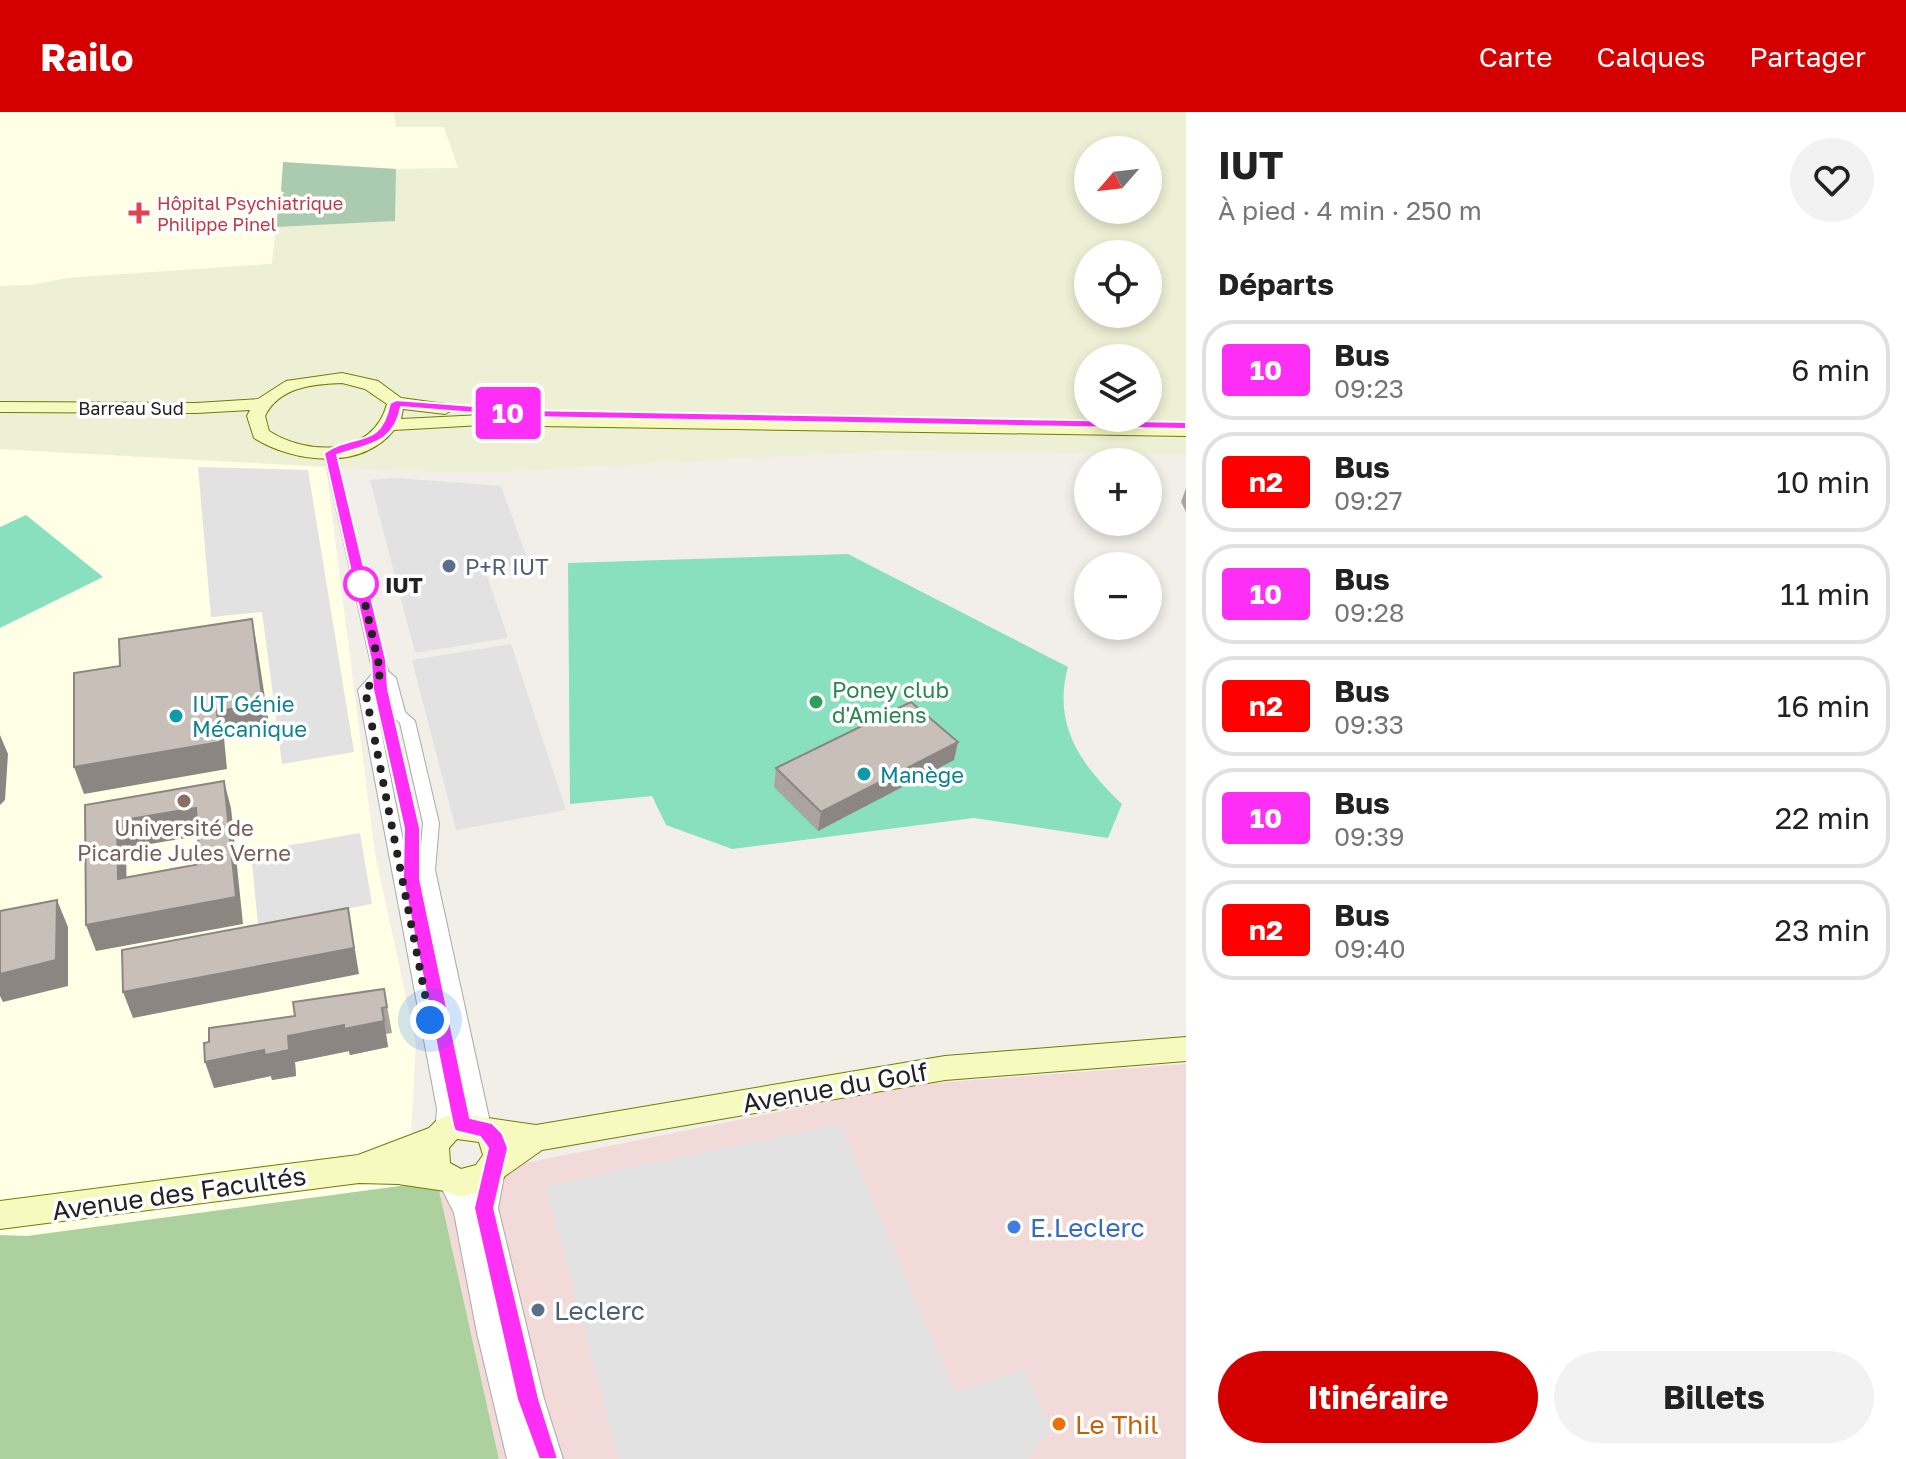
<!DOCTYPE html>
<html lang="fr">
<head>
<meta charset="utf-8">
<style>
	:root { --surface:#fff; --page:#f2f2f2; --text:#222; --muted:#767676; --line:#e0e0e0; --accent:#d40000 }
	body { margin:0; font-family:"Golos Text",sans-serif; background:var(--page); color:var(--text); height:100vh; display:flex; flex-direction:column; font-size:30px; white-space:nowrap }
	* { box-sizing:border-box; margin:0 }
	p { font-size:26px; color:var(--muted) }
	.icon { flex:none; width:44px; height:44px; fill:none; stroke:currentColor; stroke-width:2; stroke-linecap:round; stroke-linejoin:round }
	.map { position:relative; flex:1; overflow:hidden }
	.drawer { display:flex; flex-direction:column; background:var(--surface); width:720px }
	.drawer>* { flex:none }
	.badge { padding:0 16px; border-radius:6px; font-size:28px; line-height:52px }
	.needle { width:52px; rotate:242deg }
	.tools { position:absolute; left:1074px; top:24px; display:grid; gap:16px }
	.tools a { display:grid; place-items:center; width:88px; height:88px; border-radius:50%; background:var(--surface); box-shadow:0 4px 12px #0003; font-size:40px }
	.you { position:absolute; width:40px; height:40px; margin:-20px; border:6px solid #fff; border-radius:50%; background:#1a73e8; box-shadow:0 0 0 12px #1a73e833 }
	.map>.badge { position:absolute; translate:-50% -50%; box-shadow:0 0 0 4px #fff }
	h2 { padding:0 32px; font-size:30px; line-height:72px }
	.round { display:grid; place-items:center; flex:none; width:84px; height:84px; border-radius:42px; background:var(--page) }
	.overview { display:flex; align-items:center; justify-content:space-between; height:136px; padding:0 32px }
	h1 { font-size:38px; font-weight:700; line-height:60px }
	.action { display:flex; gap:16px; margin-top:auto; padding:16px 32px }
	.action a { flex:1; height:92px; border-radius:48px; background:var(--accent); color:#fff; font-size:32px; font-weight:700; line-height:92px; text-align:center }
	.action a+a { background:var(--page); color:var(--text) }
	ul { padding:0; list-style:none }
	li { display:flex; align-items:center; gap:24px; height:100px; margin:0 16px 12px; padding:0 16px; border:4px solid var(--line); border-radius:32px }
	li div { flex:1 }
	li b { display:block; font-size:30px }
	li em { font-style:normal }
	li .badge { min-width:88px; font-weight:700; text-align:center }
	header { display:flex; align-items:center; gap:48px; box-sizing:border-box; height:112px; padding:0 40px; background:var(--accent); color:#fff }
	header strong { font-size:38px }
	nav { display:flex; gap:44px; margin-inline-start:auto; font-size:28px }
	main { display:flex; flex:1; min-height:0 }
	.map>svg:first-child { display:block }
	.commercial { fill:#f2dad9 }
	.education { fill:#ffffe5 }
	.farmland { fill:#eef0d5; fill-rule:evenodd }
	.forest { fill:#add19e }
	.cemetery { fill:#aacbaf }
	.pitch { fill:#88e0be }
	.parking { fill:#e2e2e2 }
	.lines { fill:none; stroke-linecap:round; stroke-linejoin:round }
	.minor-casing { stroke:#a9a9a9; stroke-width:2 }
	.tertiary-casing { stroke:#a9a9a9; stroke-width:2 }
	.secondary-casing { stroke:#707d05; stroke-width:2 }
	.minor { fill:#fff; fill-rule:evenodd }
	.tertiary { fill:#fff; fill-rule:evenodd }
	.secondary { fill:#f7fabf; fill-rule:evenodd }
	.wall { fill:#aba49e }
	.shaded-wall { fill:#8b8681 }
	.building { fill:#c7bfb8; stroke:#8b8681; stroke-width:2; fill-rule:evenodd }
	.line { fill:#fe2ef7; stroke:#fff; stroke-width:2 }
	.walk { stroke:#222; stroke-width:8; stroke-dasharray:0 14.4 }
	.health-dot { fill:#e0444e; stroke:#fff; stroke-width:3 }
	.service-dot { fill:#5c6f8a; stroke:#fff; stroke-width:3 }
	.stop-dot { fill:#fff; stroke:#fe2ef7; stroke-width:4 }
	.leisure-dot { fill:#2e9e5b; stroke:#fff; stroke-width:3 }
	.culture-dot { fill:#0f9aa8; stroke:#fff; stroke-width:3 }
	.education-dot { fill:#8d6e63; stroke:#fff; stroke-width:3 }
	.shop-dot { fill:#3f7fe0; stroke:#fff; stroke-width:3 }
	.food-dot { fill:#e8710a; stroke:#fff; stroke-width:3 }
	.labels { text-anchor:middle; dominant-baseline:central; stroke-width:7; stroke-linejoin:round; paint-order:stroke }
	.far-health-label { font-size:18px; fill:#be3a42; stroke:#fff; text-anchor:start }
	.far-street-label { font-size:18px; fill:#222; stroke:#fff }
	.service-label { font-size:22px; fill:#4e5e75; stroke:#fff; text-anchor:start }
	.stop-label { font-size:22px; font-weight:bold; fill:#222; stroke:#fff; text-anchor:start }
	.leisure-label { font-size:22px; fill:#27864d; stroke:#fff; text-anchor:start }
	.culture-label { font-size:22px; fill:#0d838f; stroke:#fff; text-anchor:start }
	.education-label { font-size:22px; fill:#785e54; stroke:#fff }
	.near-street-label { font-size:26px; fill:#222; stroke:#fff }
	.near-shop-label { font-size:26px; fill:#366cbe; stroke:#fff; text-anchor:start }
	.near-service-label { font-size:26px; fill:#4e5e75; stroke:#fff; text-anchor:start }
	.near-food-label { font-size:26px; fill:#c56008; stroke:#fff; text-anchor:start }
</style>
</head>
<body>
<header>
<strong>Railo</strong>
<nav><a>Carte</a><a>Calques</a><a>Partager</a></nav>
</header>
<main>
<div class="map">
<svg width="1186" height="1347" viewBox="0 0 1186 1347">
	<rect width="100%" height="100%" fill="#f2efe9"/>
	<path class="commercial" d="M1186 952V1347H499L437 1069 911 973Z"/>
	<path class="education" d="M0 0H394L396 15 444 14 459 56 396 57 283 50 281 78 285 82 280 84 272 152 67 166 33 173 0 174Z
		M0 337 326 355 375 742 416 931 411 1022 437 1069 499 1347H0Z"/>
	<path class="farmland" d="M394 0H1186V342L885 339 494 360 409 359 0 337V174L33 173 67 166 272 152 276 115 395 109 396 57 458 56 444 15H396ZM1088 38H1148V98H1088ZM1088 142H1148V202H1088ZM1088 246H1148V306H1088Z"/>
	<path class="forest" d="M437 1069 499 1347H0V1123L27 1124Z"/>
	<path class="cemetery" d="M283 50 396 57 395 109 276 115 280 83 285 81 281 79Z"/>
	<path class="pitch" d="M26 403 103 465 0 516V415Z
		M848 442 1068 555C1052 613 1081 653 1122 692L1108 726 974 706 732 737 666 713 652 684 570 692 568 451Z"/>
	<path class="parking" d="M198 355 308 358 354 640 282 652 262 500 211 505Z
		M396 366 501 374 529 451 485 458 508 526 415 541 370 368Z
		M511 532 566 698 456 718 412 548Z
		M360 721 372 792 258 813 251 740Z
		M840 1012 955 1280 1024 1257 1051 1317 1028 1347H619L546 1074Z"/>
	<g class="lines">
		<g class="minor-casing">
			<path id="minor" d="M330 337 336 341 388 559 396 566 405 600 415 609 439 711 435 758 491 1015 488 1021 481 1024 474 1021 471 1015 419 758 423 711 400 611 390 602 382 569 373 579 457 997 452 1027 445 1030 438 1027 435 1021 437 997 358 578 373 561 324 341Z"/>
		</g>
		<g class="tertiary-casing">
			<path id="tertiary" d="M491 1046 501 1050 505 1059 498 1096 544 1287 563 1347H507L477 1221 454 1101 438 1069 442 1060 452 1056 462 1060 473 1080 481 1050Z"/>
		</g>
		<g class="secondary-casing">
			<path id="secondary" d="M342 261 378 269 401 286 445 292 454 297 445 302 403 297 401 307 482 303 1186 314V324L482 313 394 318C361 359 294 351 254 326L247 304 250 298 196 301 0 300V290L196 291 258 287 286 269ZM342 271 365 277 387 292C373 345 308 344 269 319L265 304C279 275 313 272 342 271Z
				M1186 925V949L945 968 542 1038 505 1064 496 1075 460 1085 445 1079 398 1072 359 1071 0 1117V1089L358 1043 429 1016 437 1008 454 1001 536 1013 945 944ZM457 1027 479 1030 483 1043 476 1053 461 1057 450 1051 449 1036Z"/>
		</g>
		<use href="#minor" class="minor"/>
		<use href="#tertiary" class="tertiary"/>
		<use href="#secondary" class="secondary"/>
	</g>
	<path class="wall" d="M1186 376V400L1181 390Z
		M958 630 954 648 818 719 774 675 776 656Z
		M384 877 392 921 386 922 388 935 350 943 349 939 295 950 296 964 272 968 271 964 214 976 209 930Z"/>
	<path class="shaded-wall" d="M252 507 257 534 270 619 224 626 227 657 84 682 74 655 217 599Z
		M0 623 8 642 5 688 0 693Z
		M958 630 954 648 818 719 821 700Z
		M224 669 231 696 243 812 96 839 86 813 236 785Z
		M196 696 204 723 126 736 127 794 118 767 117 709Z
		M57 788 68 815V874L3 890 0 884V862Z
		M348 796 359 862 133 906 123 880Z
		M382 896 388 935 350 943 349 939 295 950 296 964 272 968 271 964 214 976 205 950 288 924 344 913Z"/>
	<path class="building" d="M252 507 263 592 217 599 220 630 74 655V561L120 554 119 527Z
		M911 590 958 630 821 700 776 656Z
		M224 669 236 785 86 813 85 693ZM196 696 200 752 118 767 117 709Z
		M57 788 56 848 0 862V799Z
		M348 796 354 836 123 880 122 838Z
		M384 877 387 895 382 896 384 909 344 917V913L288 924 289 938 265 943 264 938 205 950 204 931 209 930V916L295 904 293 890Z"/>
	<path class="line" d="M396 288 525 298 1186 310V317L525 305 401 295C394 332 369 332 337 343L386 548 388 577 420 716V767L470 1006 492 1011 502 1021 508 1036 494 1096 539 1287 558 1347H539L517 1287 474 1096 488 1036 480 1025 455 1019 453 1013 403 767 404 716 373 577 371 548 324 341C355 319 380 339 390 291Z"/>
	<g class="lines">
		<path class="walk" d="M361 472 360 469 381 562 365 578 430 908"/>
	</g>
	<path class="health-dot" d="M135 89h8v8h8v8h-8v8h-8v-8h-8v-8h8z"/>
	<g class="service-dot">
		<circle cx="449" cy="454" r="8"/>
		<circle cx="538" cy="1198" r="8"/>
	</g>
	<circle class="stop-dot" cx="361" cy="472" r="16"/>
	<circle class="leisure-dot" cx="816" cy="590" r="8"/>
	<g class="culture-dot">
		<circle cx="176" cy="604" r="8"/>
		<circle cx="864" cy="662" r="8"/>
	</g>
	<circle class="education-dot" cx="184" cy="689" r="8"/>
	<circle class="shop-dot" cx="1014" cy="1115" r="8"/>
	<circle class="food-dot" cx="1059" cy="1312" r="8"/>
	<g class="labels">
		<g class="far-health-label">
			<text x="157" y="91">Hôpital Psychiatrique<tspan x="157" dy="21">Philippe Pinel</tspan></text>
		</g>
		<g class="far-street-label">
			<text x="131" y="296">Barreau Sud</text>
		</g>
		<g class="service-label">
			<text x="465" y="454">P+R IUT</text>
		</g>
		<g class="stop-label">
			<text x="385" y="472">IUT</text>
		</g>
		<g class="leisure-label">
			<text x="832" y="577">Poney club<tspan x="832" dy="25">d'Amiens</tspan></text>
		</g>
		<g class="culture-label">
			<text x="192" y="591">IUT Génie<tspan x="192" dy="25">Mécanique</tspan></text>
			<text x="880" y="662">Manège</text>
		</g>
		<g class="education-label">
			<text x="184" y="715">Université de<tspan x="184" dy="25">Picardie Jules Verne</tspan></text>
		</g>
		<g class="near-street-label">
			<text transform="translate(835 975) rotate(-10)">Avenue du Golf</text>
			<text transform="translate(179 1081) rotate(-8)">Avenue des Facultés</text>
		</g>
		<g class="near-shop-label">
			<text x="1030" y="1115">E.Leclerc</text>
		</g>
		<g class="near-service-label">
			<text x="554" y="1198">Leclerc</text>
		</g>
		<g class="near-food-label">
			<text x="1075" y="1312">Le Thil</text>
		</g>
	</g>
</svg>
<div class="tools">
<a><svg class="needle" viewBox="-14 -14 28 28"><path d="M0-13l5 13h-10z" fill="#e53935"/><path d="M0 13l5-13h-10z" fill="#767676"/></svg></a>
<a><svg class="icon" aria-label="locate" viewBox="0 0 24 24"><circle cx="12" cy="12" r="6"/><path d="M12 2v4M12 18v4M2 12h4M18 12h4"/></svg></a>
<a><svg class="icon" aria-label="layers" viewBox="0 0 24 24"><path d="M12 4l9 5-9 5-9-5zM3 14l9 5 9-5"/></svg></a>
<a>+</a>
<a>−</a>
</div>
<div class="you" style="left:430px;top:908px"></div>
<b class="badge" style="left:508px;top:301px;background:#fe2ef7;color:#fff">10</b>
</div>
<section class="drawer">
<div class="overview"><div><h1>IUT</h1><p>À pied · 4 min · 250 m</p></div><a class="round"><svg class="icon" aria-label="heart" viewBox="0 0 24 24"><path d="M12 20l-8-8c-3-5 5-10 8-4 3-6 11-1 8 4z"/></svg></a></div>
<h2>Départs</h2>
<ul>
<li><span class="badge" style="background:#fe2ef7;color:#fff">10</span><div><b>Bus</b><p>09:23</p></div><em>6 min</em></li>
<li><span class="badge" style="background:#f00;color:#fff">n2</span><div><b>Bus</b><p>09:27</p></div><em>10 min</em></li>
<li><span class="badge" style="background:#fe2ef7;color:#fff">10</span><div><b>Bus</b><p>09:28</p></div><em>11 min</em></li>
<li><span class="badge" style="background:#f00;color:#fff">n2</span><div><b>Bus</b><p>09:33</p></div><em>16 min</em></li>
<li><span class="badge" style="background:#fe2ef7;color:#fff">10</span><div><b>Bus</b><p>09:39</p></div><em>22 min</em></li>
<li><span class="badge" style="background:#f00;color:#fff">n2</span><div><b>Bus</b><p>09:40</p></div><em>23 min</em></li>
</ul>
<div class="action"><a>Itinéraire</a><a>Billets</a></div>
</section>
</main>
</body>
</html>
